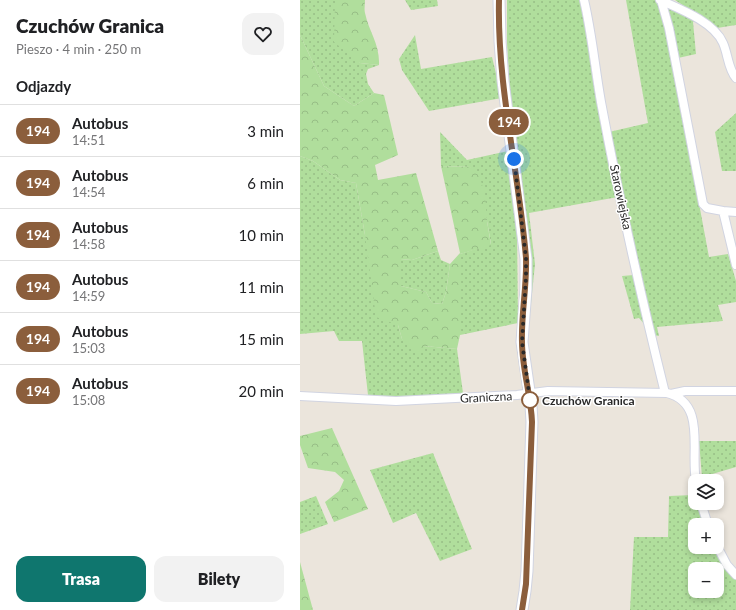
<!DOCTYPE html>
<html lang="pl">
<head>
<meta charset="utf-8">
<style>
	:root { --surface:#fff; --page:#f2f2f2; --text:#202124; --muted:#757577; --line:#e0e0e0; --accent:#0f766e }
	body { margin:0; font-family:Lato,sans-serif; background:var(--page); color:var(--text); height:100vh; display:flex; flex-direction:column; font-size:15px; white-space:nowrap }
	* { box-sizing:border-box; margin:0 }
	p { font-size:13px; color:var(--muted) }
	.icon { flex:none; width:22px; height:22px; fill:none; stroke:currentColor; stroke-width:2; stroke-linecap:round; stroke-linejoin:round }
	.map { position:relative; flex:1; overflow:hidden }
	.details { display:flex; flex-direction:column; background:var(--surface); width:300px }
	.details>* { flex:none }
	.badge { padding:0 8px; border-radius:13px; font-size:14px; line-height:26px }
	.tools { position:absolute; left:388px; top:474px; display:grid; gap:8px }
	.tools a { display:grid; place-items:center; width:36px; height:36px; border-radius:8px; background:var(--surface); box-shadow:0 2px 6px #0003; font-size:20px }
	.you { position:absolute; width:20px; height:20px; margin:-10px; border:3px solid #fff; border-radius:50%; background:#1a73e8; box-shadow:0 0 0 6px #1a73e833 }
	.map>.badge { position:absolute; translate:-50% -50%; box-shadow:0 0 0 2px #fff }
	h2 { padding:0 16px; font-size:15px; line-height:36px }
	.round { display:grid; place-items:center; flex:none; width:42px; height:42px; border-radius:12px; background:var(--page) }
	.summary { display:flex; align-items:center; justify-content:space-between; height:68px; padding:0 16px }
	h1 { font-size:19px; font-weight:800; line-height:30px }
	.cta { display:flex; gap:8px; margin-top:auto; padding:8px 16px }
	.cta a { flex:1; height:46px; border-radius:12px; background:var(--accent); color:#fff; font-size:16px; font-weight:800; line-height:46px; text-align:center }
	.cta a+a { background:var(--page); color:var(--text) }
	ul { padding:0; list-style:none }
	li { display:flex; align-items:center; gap:12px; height:52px; padding:0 16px; border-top:1px solid var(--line) }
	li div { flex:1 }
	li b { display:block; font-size:15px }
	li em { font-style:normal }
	li .badge { min-width:44px; font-weight:700; text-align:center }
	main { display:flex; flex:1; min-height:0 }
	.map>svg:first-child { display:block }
	.grass { fill:url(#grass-dots); fill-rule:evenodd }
	.forest { fill:url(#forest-crowns) }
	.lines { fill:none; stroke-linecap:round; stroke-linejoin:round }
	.minor-casing { stroke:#d1d4e1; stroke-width:10 }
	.secondary-casing { stroke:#d1d4e1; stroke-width:13 }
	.minor { stroke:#fff; stroke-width:8 }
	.secondary { stroke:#fff; stroke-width:11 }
	.line-casing { stroke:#fff; stroke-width:9 }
	.line { stroke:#8b5e3c; stroke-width:6 }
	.walk { stroke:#292929; stroke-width:4; stroke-dasharray:0 7.2 }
	.stop-dot { fill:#fff; stroke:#8b5e3c; stroke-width:2 }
	.labels { text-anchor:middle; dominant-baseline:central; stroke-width:3; stroke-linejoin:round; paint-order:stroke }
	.street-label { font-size:12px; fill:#292929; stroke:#fff }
	.stop-label { font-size:12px; font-weight:bold; fill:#292929; stroke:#fff; text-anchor:start }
</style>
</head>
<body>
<main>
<section class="details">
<div class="summary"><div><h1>Czuchów Granica</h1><p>Pieszo · 4 min · 250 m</p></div><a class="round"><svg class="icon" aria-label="heart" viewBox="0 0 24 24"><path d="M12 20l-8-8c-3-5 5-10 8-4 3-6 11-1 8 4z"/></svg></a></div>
<h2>Odjazdy</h2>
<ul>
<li><span class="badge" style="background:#8b5e3c;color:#fff">194</span><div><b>Autobus</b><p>14:51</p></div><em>3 min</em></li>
<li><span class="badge" style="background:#8b5e3c;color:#fff">194</span><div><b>Autobus</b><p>14:54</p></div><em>6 min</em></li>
<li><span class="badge" style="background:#8b5e3c;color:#fff">194</span><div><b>Autobus</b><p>14:58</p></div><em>10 min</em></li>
<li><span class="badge" style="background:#8b5e3c;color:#fff">194</span><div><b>Autobus</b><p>14:59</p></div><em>11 min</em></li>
<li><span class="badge" style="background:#8b5e3c;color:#fff">194</span><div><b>Autobus</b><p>15:03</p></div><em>15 min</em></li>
<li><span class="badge" style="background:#8b5e3c;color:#fff">194</span><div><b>Autobus</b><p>15:08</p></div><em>20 min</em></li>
</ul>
<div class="cta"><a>Trasa</a><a>Bilety</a></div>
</section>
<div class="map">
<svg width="436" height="610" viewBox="0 0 436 610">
	<defs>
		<pattern id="grass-dots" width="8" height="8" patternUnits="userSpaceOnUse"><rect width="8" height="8" fill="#b0de9c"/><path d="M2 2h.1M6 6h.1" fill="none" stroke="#97be86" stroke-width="1.8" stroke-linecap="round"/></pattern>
		<pattern id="forest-crowns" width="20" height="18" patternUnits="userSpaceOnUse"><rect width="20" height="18" fill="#b0de9c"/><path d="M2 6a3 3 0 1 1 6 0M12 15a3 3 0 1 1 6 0" fill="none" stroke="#97be86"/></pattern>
	</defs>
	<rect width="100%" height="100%" fill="#ebe5dc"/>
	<path class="grass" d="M0 0H35V11L60 63 79 65 68 69 66 74 68 84 74 93 54 106 24 86 0 35Z
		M105 0H137L138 6 111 10Z
		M207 0H281L318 197 229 213 235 264 229 323 231 273 225 213 210 90 207 43Z
		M326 0H356L364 16 409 257 428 254 436 281V302L418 305 423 321 357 327 359 336 353 335 309 132 348 123Z
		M375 0H436V25L417 28Z
		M366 5 396 21 393 22 396 54 378 58Z
		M115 35 121 69 192 57 202 98 129 111 102 70 99 59Z
		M436 113V171H422L415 132Z
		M140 132 167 160 208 151 217 231 218 323 160 335V254L191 244 187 221 170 167 141 166Z
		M0 156 13 161 40 180 56 183 65 235 98 325 102 339 124 346 157 349 163 393 99 397 68 395 62 341H39L34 331 0 334Z
		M138 251 141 260 150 264 146 292 142 304 132 303 126 292 101 286 99 279 100 259 112 260Z
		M334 275 345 325 339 318 334 319 322 276Z
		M399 441H436V467L402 477Z
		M133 453 172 549 140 561 116 513 93 523 70 470Z
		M394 495 395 503H397L405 525H395V547H415L436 579V610H330L334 537H368L369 496ZM395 569H417V591H395Z
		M16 496 28 524 0 534V502Z"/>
	<path class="forest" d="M35 0H65C65 4 64 9 65 13 69 32 80 44 79 65L60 63 34 42Z
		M0 35 24 86 54 106 74 93 84 95 98 155 75 165 78 180 116 173 138 251 112 260 101 259V286L126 292 132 303 142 304 146 292 150 264 160 253 141 166 170 167 178 172 185 194 187 221 191 245 160 254V335L157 349 124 346 118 353 102 339 98 325 76 317 65 235 56 183 40 180 13 161 0 156Z
		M32 428 68 509 34 522 25 502 39 491 44 480 35 472 8 468 0 445V436Z
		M0 562 13 610H0Z"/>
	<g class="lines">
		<g class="minor-casing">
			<path id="minor" d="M284 0C292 34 295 68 301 102 319 199 341 296 365 393
				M360 0C380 9 414 22 423 43 428 54 428 69 436 78
				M361 0 369 28 403 204 407 208 423 211 436 265
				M423 211 436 212
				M371 394 385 391H436
				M0 396 96 401 217 395 248 391 367 393C407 403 390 451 396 481
				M401 503 408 525
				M417 546 427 565 436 575"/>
		</g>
		<g class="secondary-casing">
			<path id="secondary" d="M199 0 200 41 203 81 226 259V289L222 342 231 405 232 422 227 571 225 591 222 610"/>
		</g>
		<use href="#minor" class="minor"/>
		<use href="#secondary" class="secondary"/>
	</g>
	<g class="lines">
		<g class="line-casing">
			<path id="line" d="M199 0C197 87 219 172 226 258 227 287 221 314 222 342 222 369 231 395 232 422L226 584 222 610"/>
		</g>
		<use href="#line" class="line"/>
		<path class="walk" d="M214 159 226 258V277L222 342 230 400"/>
	</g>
	<circle class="stop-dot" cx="230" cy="400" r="8"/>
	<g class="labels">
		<g class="street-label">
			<text transform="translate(321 197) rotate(78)">Starowiejska</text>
			<text transform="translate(186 397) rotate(-3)">Graniczna</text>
		</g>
		<g class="stop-label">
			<text x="242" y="400">Czuchów Granica</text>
		</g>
	</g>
</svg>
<div class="tools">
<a><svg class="icon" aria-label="layers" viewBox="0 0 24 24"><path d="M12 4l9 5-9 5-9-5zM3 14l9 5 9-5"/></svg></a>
<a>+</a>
<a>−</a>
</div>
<div class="you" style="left:214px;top:159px"></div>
<b class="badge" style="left:209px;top:122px;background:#8b5e3c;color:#fff">194</b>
</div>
</main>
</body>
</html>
